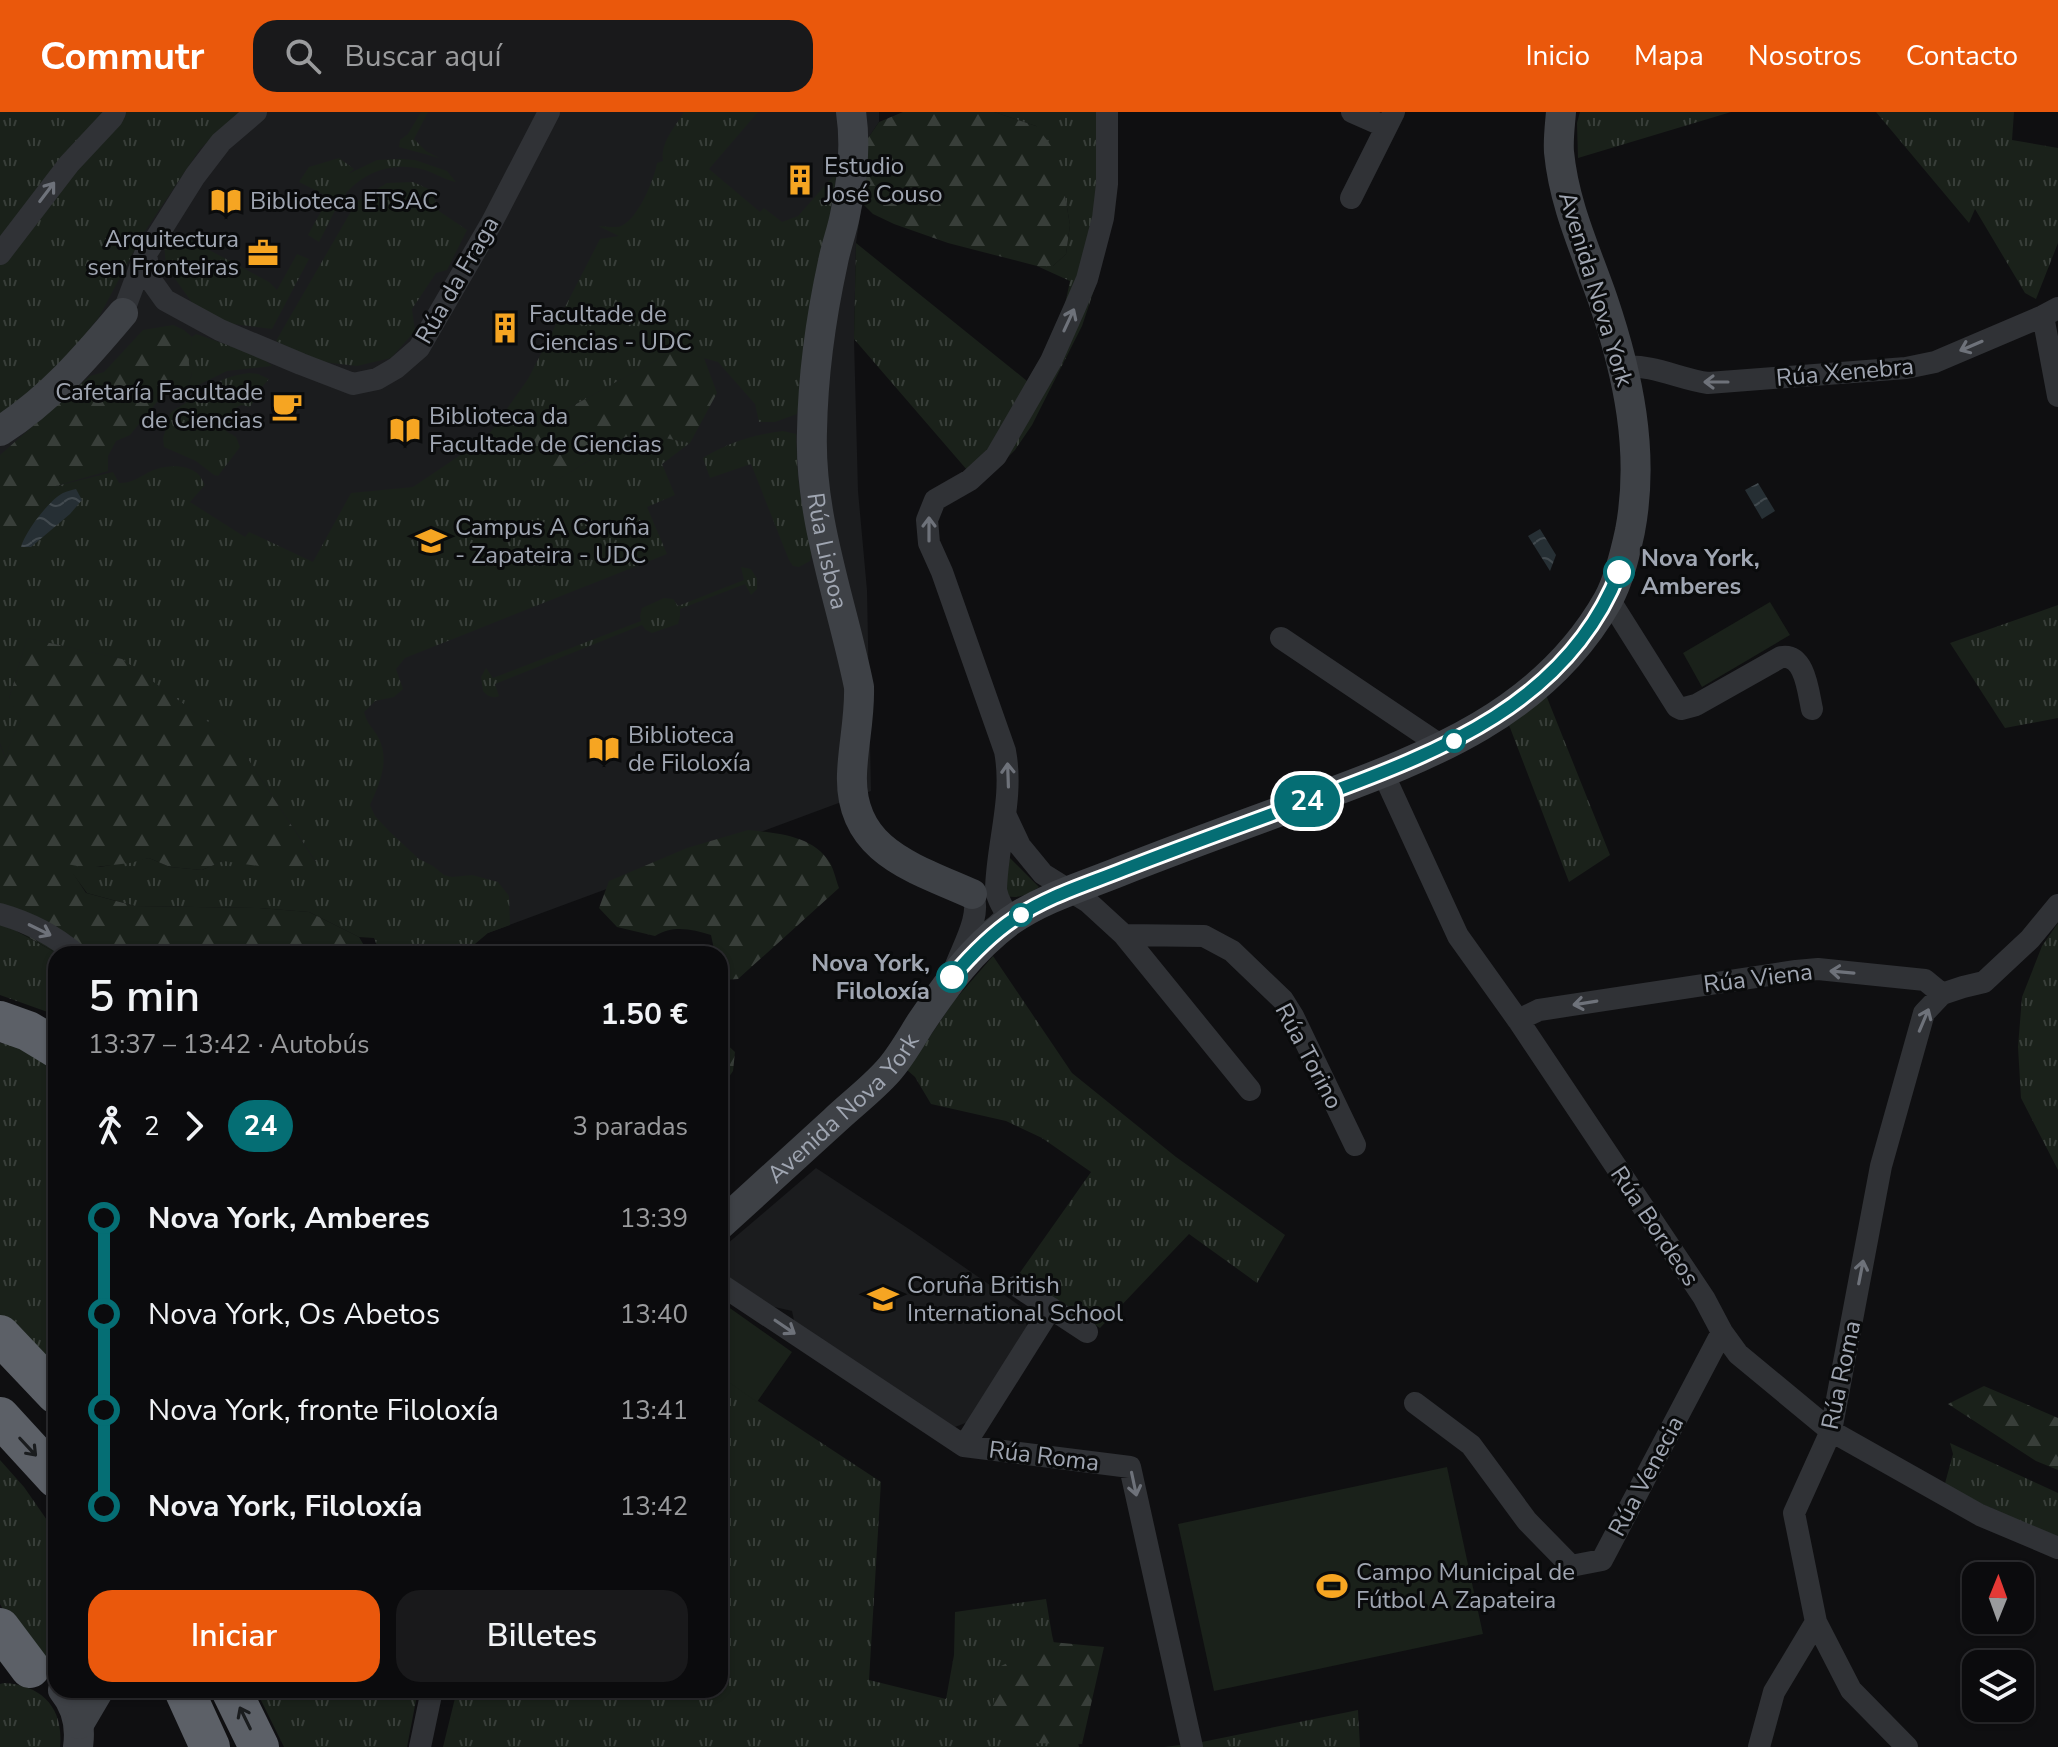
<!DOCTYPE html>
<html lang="es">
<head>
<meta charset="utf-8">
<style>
	:root { --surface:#0b0b0d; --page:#19191b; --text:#f1f3f6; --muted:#9a9b9d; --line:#2b2b2e; --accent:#ea580c }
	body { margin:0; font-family:"Nunito Sans",sans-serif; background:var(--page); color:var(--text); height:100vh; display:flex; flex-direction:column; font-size:30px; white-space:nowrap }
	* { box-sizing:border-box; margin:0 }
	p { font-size:26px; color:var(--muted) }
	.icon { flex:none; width:44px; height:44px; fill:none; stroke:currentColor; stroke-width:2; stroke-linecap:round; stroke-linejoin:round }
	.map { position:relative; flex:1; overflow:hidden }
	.drawer { position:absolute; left:48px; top:834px; width:680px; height:752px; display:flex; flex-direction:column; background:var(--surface); border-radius:24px; box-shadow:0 2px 6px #0004,0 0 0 2px var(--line) }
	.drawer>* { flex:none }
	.badge { padding:0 16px; border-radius:26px; font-size:28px; line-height:52px }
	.needle { width:52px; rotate:1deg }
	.tools { position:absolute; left:1962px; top:1450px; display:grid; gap:16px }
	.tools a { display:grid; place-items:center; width:72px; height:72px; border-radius:16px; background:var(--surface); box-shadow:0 2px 6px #0004,0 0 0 2px var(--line); font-size:40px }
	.map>.badge { position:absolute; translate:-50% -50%; box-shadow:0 0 0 4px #fff }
	.legs { display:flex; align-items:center; gap:12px; height:88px; padding:0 40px; font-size:26px }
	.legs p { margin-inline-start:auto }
	.summary { display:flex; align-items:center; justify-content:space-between; height:136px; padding:0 40px }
	h1 { font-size:44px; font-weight:600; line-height:60px }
	.primary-button { display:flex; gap:16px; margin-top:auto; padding:16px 40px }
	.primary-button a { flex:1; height:92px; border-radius:24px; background:var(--accent); color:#fff; font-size:32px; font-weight:600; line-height:92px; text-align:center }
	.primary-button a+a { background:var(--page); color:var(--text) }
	ul { padding:0 40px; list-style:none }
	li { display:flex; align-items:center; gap:28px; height:96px; font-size:30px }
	li i { display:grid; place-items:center; width:12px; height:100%; margin:0 10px; background:currentColor }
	li i::after { content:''; width:20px; height:20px; margin:-10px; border:6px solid; border-radius:50%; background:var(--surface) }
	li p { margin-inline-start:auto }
	li:first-child i { background:linear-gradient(#0000 50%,currentColor 0) }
	li:last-child i { background:linear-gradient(currentColor 50%,#0000 0) }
	header { display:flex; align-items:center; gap:48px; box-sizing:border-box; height:112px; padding:0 40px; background:var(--accent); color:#fff }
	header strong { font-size:38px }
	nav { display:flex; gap:44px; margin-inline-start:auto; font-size:28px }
	.search { width:560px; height:72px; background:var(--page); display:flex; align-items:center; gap:20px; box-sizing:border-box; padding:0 28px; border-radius:24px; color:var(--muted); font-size:30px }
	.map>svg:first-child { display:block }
	.built { fill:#1b1c1e }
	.grass { fill:url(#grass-tufts) }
	.forest { fill:url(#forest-firs) }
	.pitch { fill:#1a211a }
	.water { fill:url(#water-waves) }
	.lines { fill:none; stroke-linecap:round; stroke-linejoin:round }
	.street { stroke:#303236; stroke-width:22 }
	.secondary { stroke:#3e4146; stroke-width:30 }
	.highway { stroke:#5c6067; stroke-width:40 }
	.oneway { stroke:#6e727a }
	.oneway2 { stroke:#1a1c1e }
	.line-1-casing { stroke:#fff; stroke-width:18 }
	.line-1 { stroke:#056e74; stroke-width:12 }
	.stop-1-dot { fill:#fff; stroke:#056e74; stroke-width:4 }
	.labels { text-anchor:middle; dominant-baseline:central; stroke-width:6; stroke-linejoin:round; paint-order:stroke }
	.poi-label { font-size:24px; fill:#a0a6b2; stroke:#0a0b0c; text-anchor:start }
	.street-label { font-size:24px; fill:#a0a6b2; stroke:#0a0b0c }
	.stop-label { font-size:24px; font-weight:bold; fill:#a0a6b2; stroke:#0a0b0c; text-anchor:start }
</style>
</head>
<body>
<header>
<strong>Commutr</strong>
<div class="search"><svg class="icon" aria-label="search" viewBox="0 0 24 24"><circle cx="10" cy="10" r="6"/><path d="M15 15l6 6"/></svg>Buscar aquí</div>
<nav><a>Inicio</a><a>Mapa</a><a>Nosotros</a><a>Contacto</a></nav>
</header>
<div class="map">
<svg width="2058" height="1635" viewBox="0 0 2058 1635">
	<defs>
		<pattern id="grass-tufts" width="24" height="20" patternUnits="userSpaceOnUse" patternTransform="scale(2)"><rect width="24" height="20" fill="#1a211a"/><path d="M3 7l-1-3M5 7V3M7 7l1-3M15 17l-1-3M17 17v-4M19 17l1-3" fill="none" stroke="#383e39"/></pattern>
		<pattern id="forest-firs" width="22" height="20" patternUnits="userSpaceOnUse" patternTransform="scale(2)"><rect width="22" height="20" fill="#1a211a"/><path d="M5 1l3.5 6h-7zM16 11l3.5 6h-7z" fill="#383e39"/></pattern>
		<pattern id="water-waves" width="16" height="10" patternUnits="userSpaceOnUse" patternTransform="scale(2)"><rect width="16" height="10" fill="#262f34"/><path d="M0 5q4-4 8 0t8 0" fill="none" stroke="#424a4f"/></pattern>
	</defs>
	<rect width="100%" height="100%" fill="#0f0f11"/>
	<path class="built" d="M158 0H879V10L864 32 862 91 856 131 854 227 858 379 867 478 871 679 488 821 0 707V292Z
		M816 1056 912 1119 1023 1196 1027 1215 968 1310 955 1315 795 1213 792 1199 770 1194 720 1163V1138Z"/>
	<path class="grass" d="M0 0H240L200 37 143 122 99 205 61 252 0 305Z
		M421 0H428L414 27 426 39 439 46 399 35 400 28 408 22Z
		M684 0H758L709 57 760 100 764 96 782 110 798 104 837 60 797 302 775 310H759L755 292 718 250 675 238 506 330 559 367 636 320 690 331 662 352 675 383 647 395 667 442 405 546 396 557 403 577 394 585 375 589 364 600C368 613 370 612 377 623 391 647 380 671 370 693L375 704 390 720 419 747 433 754 444 763 452 765 472 763 498 770 509 784 510 813 488 821 463 842H383L379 839 374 826 359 825 309 800 259 796 135 794 87 781 65 751 100 755 149 746 170 755 202 758 223 749 316 750 238 632 122 547 27 526 9 586 21 608 9 634 6 647 0 631V422L10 423 42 398 56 374 113 360 119 371C132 371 138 366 149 360 163 353 186 351 198 362 201 365 203 370 205 373L190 390 245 425 249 420 313 450 351 381 413 375 487 325 528 267 600 127 619 124 598 114C605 114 617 117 623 113 639 104 654 68 657 51L663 49C660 31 675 15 684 0Z
		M994 0H1115L1098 166 1082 214 1032 313 1015 338 980 373 854 227 856 131 1027 269 1061 211 1070 169 1037 154H1053L1066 142 1070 113 1065 84 1036 14Z
		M1580 0H1731L1578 46 1577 11Z
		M1876 0H2014L2012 28 2058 36V131L2036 187 2025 181 1975 97 1969 111Z
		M339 46 354 57 348 62 377 48 400 47 415 48 447 59 456 70C444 68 434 60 421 57 393 50 366 59 347 80 336 93 327 116 319 130L308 123 329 85 299 70 309 55Z
		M413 70 431 78 439 99 467 118 447 158 436 161 412 197 415 219 391 246 357 254 315 249 276 229 357 89 387 71Z
		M171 122 185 125 269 170 277 178 297 142 309 147 272 217 226 211 193 192 166 154 164 132Z
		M196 222 260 244 272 254 227 259 186 279 192 262C185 249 192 238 192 225Z
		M249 261 258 262 269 267 262 275 250 295 242 293 237 295 226 319 236 325 240 335 218 364 214 363 196 349 164 335 163 326 171 300 203 280C214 269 233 263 249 261Z
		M783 319 796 322C797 343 797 365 801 386 803 405 816 430 810 449L799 455 793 454 789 448 751 352 710 366 703 346C727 331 755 322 783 319Z
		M741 455 751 457 757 467V477L751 483 745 472 680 497V504L678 512 652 521 646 518 642 513 495 572 499 584C493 587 487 584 483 579L481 565 486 556 493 566 641 509 640 504 642 496 664 486 673 487 678 494 744 468Z
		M2058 493V606L2005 616 1950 531Z
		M1546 583 1610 743 1569 770 1509 613Z
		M1007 743 1039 775C1028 782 1020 787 1007 784Z
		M0 810 58 842H56V903L0 883Z
		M2058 811V1058L2021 986 2018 935 2022 885 2042 834Z
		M993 844 1072 961 1176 1045 1285 1123 1257 1171 1189 1122 1100 1216 1019 1162 1091 1060 1042 1026 1006 1009 931 992 915 965 907 958 954 889Z
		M0 931 21 934 56 959V1260L0 1205Z
		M720 1264 881 1370 869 1568 946 1587 954 1543 955 1500 1046 1487 1052 1523 1079 1635H443L457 1578H720Z
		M1950 1331 2058 1381V1426L1944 1375 1953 1342Z
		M0 1348 24 1375 56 1421V1550C32 1540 12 1515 0 1492Z
		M4 1571C42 1573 64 1596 60 1635H0V1572Z
		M256 1578H418L407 1635H284Z
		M1358 1598 1360 1635H1164L1197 1631Z"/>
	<path class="forest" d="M903 0H994L1036 14 1054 37 1065 84 1070 113 1066 142 1053 154H1037L948 131 894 112 873 102 862 91 864 32 879 10Z
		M173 213 184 218 192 225C192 238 185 249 192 261L186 279H171L157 290 130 323 116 329 108 344V359L56 374 42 398 10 424 0 422V343L90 264 104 260 143 218Z
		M675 238 704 246 717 281 690 331 635 320 559 367 505 331Z
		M27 526 122 547 238 632 316 751 287 758 223 749 202 758 170 755 149 746 130 751 87 756 67 752 86 781 135 794 259 796 309 800 359 825 369 842H58L0 809V633L6 648 9 634 21 608 9 587Z
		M748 718C777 721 813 723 830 751 834 758 836 768 839 776L738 867 724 868 720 865V842H715L711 823C692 817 673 813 655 824L617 815 599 796 609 769 687 736Z
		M720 926 735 940 733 959 720 978Z
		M1984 1274 2058 1306V1358L2036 1349 1948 1292Z
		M1052 1530 1104 1535 1082 1632 1026 1631 992 1597 1001 1554Z"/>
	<path class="pitch" d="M1770 490 1790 523 1702 575 1683 541Z
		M720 1189 792 1240 757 1290 720 1264Z
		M1447 1355 1483 1522 1214 1579 1178 1412Z"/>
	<path class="water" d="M1758 371 1775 399 1762 407 1745 378Z
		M76 377 82 388 70 402 31 435H21C25 420 49 388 63 381 67 379 72 378 76 377Z
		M1540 417 1556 443 1550 459 1528 424Z"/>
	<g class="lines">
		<path class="street" d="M256 0 221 30 195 64 146 142 150 167 165 188 220 218 301 252 353 272 377 267 396 256 419 236 492 110 549 0
			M1352 0 1386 15
			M1351 86 1394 0
			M0 142 69 52 112 6 115 0
			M123 201 145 142
			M2043 204 2058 284
			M1623 255C1653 252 1679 267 1708 271L1906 256 1935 250 2043 204 2058 196
			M1609 487 1677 595 1681 597 1696 593 1781 545C1805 541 1808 579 1812 597
			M1281 526 1443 635
			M1383 661 1458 824 1518 908 1704 1186 1722 1220 1738 1242 1831 1319 1980 1403 2058 1436
			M1006 704 1020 734 1043 762 1088 790 1124 823 1250 978
			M0 802C28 810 54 823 76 842
			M992 817C1016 799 1000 800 996 778 997 731 1014 686 1005 639L942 460 929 431 927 408 935 388 970 368 996 344 1051 249 1075 195 1087 167 1103 106 1107 72V0
			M1124 823 1204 824 1232 839 1283 888 1293 904 1355 1033
			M955 856C962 836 983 801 972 782
			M1518 908 1539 898 1796 859 1818 857 1925 868 1942 882
			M720 1172 964 1334 1130 1355 1192 1635
			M1017 1174 1087 1220
			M1415 1291 1471 1333 1527 1409 1571 1454 1602 1448 1722 1220
			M964 1334 1051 1196
			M1816 1510 1851 1578 1907 1635
			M420 1635 432 1578
			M1759 1635 1774 1580 1816 1510 1794 1401 1831 1319 1881 1054 1924 901 1942 882 1963 875 1984 870 2030 827 2058 793"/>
		<g class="secondary">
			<path id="s1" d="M851 0C856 33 852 71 845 103 842 119 836 134 833 150 821 205 813 262 812 319 809 406 842 491 859 575 860 605 853 633 852 662 849 739 914 756 972 782"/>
			<path d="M0 319C49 288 86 245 123 201"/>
			<path id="s2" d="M720 1113C758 1078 796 1044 834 1009 852 992 872 977 888 959 900 946 910 928 920 912 947 872 971 838 1010 809 1043 786 1084 774 1121 759 1184 734 1248 711 1311 688 1427 645 1543 603 1608 488 1619 468 1625 442 1630 419 1645 340 1628 262 1603 188 1586 139 1564 93 1559 40 1558 27 1560 13 1561 0"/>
			<path d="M63 1578C77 1595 81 1614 78 1635"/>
			<path d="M79 1612 99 1578"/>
		</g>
		<path class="highway" d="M0 909 28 919 56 936
			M0 1223 56 1282
			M0 1305 56 1366
			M0 1516 30 1556
			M184 1578 210 1635
			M231 1578 259 1635"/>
	</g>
	<defs><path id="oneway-shaft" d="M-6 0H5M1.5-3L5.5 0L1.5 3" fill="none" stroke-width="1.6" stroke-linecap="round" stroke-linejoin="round" transform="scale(2)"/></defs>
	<g class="oneway">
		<use href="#oneway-shaft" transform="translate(47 80) rotate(-53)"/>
		<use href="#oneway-shaft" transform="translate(1069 208) rotate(-65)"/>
		<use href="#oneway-shaft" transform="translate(1971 234) rotate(157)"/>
		<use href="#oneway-shaft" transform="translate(1716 270) rotate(-180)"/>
		<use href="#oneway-shaft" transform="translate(929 417) rotate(-90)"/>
		<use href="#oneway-shaft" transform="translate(1008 663) rotate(-92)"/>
		<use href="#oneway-shaft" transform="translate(40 818) rotate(26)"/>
		<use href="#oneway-shaft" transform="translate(1842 860) rotate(-175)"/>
		<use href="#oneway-shaft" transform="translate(1585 891) rotate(171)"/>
		<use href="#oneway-shaft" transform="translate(1924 908) rotate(-67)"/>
		<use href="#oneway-shaft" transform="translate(1861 1160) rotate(-79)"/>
		<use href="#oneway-shaft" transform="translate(785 1215) rotate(34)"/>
		<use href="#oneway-shaft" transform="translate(1134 1372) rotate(78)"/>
	</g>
	<g class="oneway2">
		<use href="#oneway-shaft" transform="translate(28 1335) rotate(47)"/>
		<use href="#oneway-shaft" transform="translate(245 1606) rotate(-116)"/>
	</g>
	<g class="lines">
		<g class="line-1-casing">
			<path id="line-1" d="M952 865C971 843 990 823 1014 807 1047 784 1088 772 1125 757 1189 732 1254 709 1318 685 1439 640 1568 591 1619 460"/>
		</g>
		<use href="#line-1" class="line-1"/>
	</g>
	<defs>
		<g id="building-bare" transform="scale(2.4)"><path d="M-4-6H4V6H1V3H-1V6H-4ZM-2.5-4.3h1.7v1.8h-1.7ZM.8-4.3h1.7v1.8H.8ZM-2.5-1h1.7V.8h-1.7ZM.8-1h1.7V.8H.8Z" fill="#f6a522" stroke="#0a0b0c" stroke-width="2.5" paint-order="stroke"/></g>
		<g id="library-bare" transform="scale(2.4)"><path d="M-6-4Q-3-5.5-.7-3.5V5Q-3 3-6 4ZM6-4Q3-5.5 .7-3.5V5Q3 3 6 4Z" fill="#f6a522" stroke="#0a0b0c" stroke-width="2.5" paint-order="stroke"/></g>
		<g id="office-bare" transform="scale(2.4)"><path d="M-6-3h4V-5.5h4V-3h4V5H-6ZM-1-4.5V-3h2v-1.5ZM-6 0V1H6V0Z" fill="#f6a522" stroke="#0a0b0c" stroke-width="2.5" paint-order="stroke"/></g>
		<g id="cafe-bare" transform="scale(2.4)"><path d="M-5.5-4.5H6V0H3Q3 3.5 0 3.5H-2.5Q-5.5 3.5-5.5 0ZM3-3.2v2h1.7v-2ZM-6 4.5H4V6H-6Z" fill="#f6a522" stroke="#0a0b0c" stroke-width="2.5" paint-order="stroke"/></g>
		<g id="university-bare" transform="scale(2.4)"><path d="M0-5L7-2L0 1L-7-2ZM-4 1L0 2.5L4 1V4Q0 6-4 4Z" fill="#f6a522" stroke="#0a0b0c" stroke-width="2.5" paint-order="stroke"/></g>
		<g id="school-bare" transform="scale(2.4)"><path d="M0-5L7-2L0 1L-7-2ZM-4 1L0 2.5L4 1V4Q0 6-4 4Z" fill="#f6a522" stroke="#0a0b0c" stroke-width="2.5" paint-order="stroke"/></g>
		<g id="stadium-bare" transform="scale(2.4)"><path d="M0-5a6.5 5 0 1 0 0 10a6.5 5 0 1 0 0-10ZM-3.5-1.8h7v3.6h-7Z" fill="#f6a522" stroke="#0a0b0c" stroke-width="2.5" paint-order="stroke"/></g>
	</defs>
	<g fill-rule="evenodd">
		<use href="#building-bare" x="800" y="68"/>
		<use href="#library-bare" x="226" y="89"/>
		<use href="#office-bare" x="263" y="141"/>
		<use href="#building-bare" x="505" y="216"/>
		<use href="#cafe-bare" x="287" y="294"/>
		<use href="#library-bare" x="405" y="318"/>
		<use href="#university-bare" x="431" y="429"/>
		<use href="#library-bare" x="604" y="637"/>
		<use href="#school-bare" x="883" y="1187"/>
		<use href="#stadium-bare" x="1332" y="1474"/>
	</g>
	<g class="stop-1-dot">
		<circle cx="1619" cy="460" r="14"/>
		<circle cx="1454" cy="629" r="10"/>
		<circle cx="1021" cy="803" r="10"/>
		<circle cx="952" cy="865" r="14"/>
	</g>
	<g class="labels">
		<g class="poi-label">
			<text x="824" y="54">Estudio<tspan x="824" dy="28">José Couso</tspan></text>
			<text x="250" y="89">Biblioteca ETSAC</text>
			<text x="239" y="127" text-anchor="end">Arquitectura<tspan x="239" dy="28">sen Fronteiras</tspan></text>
			<text x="529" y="202">Facultade de<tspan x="529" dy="28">Ciencias - UDC</tspan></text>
			<text x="263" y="280" text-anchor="end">Cafetaría Facultade<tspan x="263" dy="28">de Ciencias</tspan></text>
			<text x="429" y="304">Biblioteca da<tspan x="429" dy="28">Facultade de Ciencias</tspan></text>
			<text x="455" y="415">Campus A Coruña<tspan x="455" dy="28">- Zapateira - UDC</tspan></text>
			<text x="628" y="623">Biblioteca<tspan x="628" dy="28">de Filoloxía</tspan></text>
			<text x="907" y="1173">Coruña British<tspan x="907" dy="28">International School</tspan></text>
			<text x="1356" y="1460">Campo Municipal de<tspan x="1356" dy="28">Fútbol A Zapateira</tspan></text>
		</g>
		<g class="street-label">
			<text transform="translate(457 168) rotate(-60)">Rúa da Fraga</text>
			<text transform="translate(1596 177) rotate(73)">Avenida Nova York</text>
			<text transform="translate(1845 260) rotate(-5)">Rúa Xenebra</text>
			<text stroke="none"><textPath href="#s1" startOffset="444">Rúa Lisboa</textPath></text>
			<text transform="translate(1758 866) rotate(-7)">Rúa Viena</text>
			<text transform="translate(1309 944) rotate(62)">Rúa Torino</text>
			<text stroke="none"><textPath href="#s2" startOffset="170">Avenida Nova York</textPath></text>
			<text transform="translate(1655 1114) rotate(56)">Rúa Bordeos</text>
			<text transform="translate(1841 1263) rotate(-78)">Rúa Roma</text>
			<text transform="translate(1044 1344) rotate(7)">Rúa Roma</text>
			<text transform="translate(1646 1364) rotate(-62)">Rúa Venecia</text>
		</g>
		<g class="stop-label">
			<text x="1641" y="446">Nova York,<tspan x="1641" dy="28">Amberes</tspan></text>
			<text x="930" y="851" text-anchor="end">Nova York,<tspan x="930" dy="28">Filoloxía</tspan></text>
		</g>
	</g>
</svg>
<div class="tools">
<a><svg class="needle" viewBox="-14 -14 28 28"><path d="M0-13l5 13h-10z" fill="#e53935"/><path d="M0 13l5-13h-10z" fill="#9a9b9d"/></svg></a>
<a><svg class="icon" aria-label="layers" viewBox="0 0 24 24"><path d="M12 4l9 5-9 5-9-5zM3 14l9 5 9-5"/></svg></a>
</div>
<b class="badge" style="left:1307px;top:689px;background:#056e74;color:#fff">24</b>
<section class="drawer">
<div class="summary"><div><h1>5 min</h1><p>13:37 – 13:42 · Autobús</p></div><b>1.50 €</b></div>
<div class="legs"><svg class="icon" aria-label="walk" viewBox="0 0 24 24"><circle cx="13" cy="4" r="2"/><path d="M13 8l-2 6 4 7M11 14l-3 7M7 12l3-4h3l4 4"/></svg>2<svg class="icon" aria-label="forward" viewBox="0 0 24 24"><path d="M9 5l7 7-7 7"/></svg><b class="badge" style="background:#056e74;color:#fff">24</b><p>3 paradas</p></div>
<ul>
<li><i style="color:#056e74"></i><b>Nova York, Amberes</b><p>13:39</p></li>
<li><i style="color:#056e74"></i><span>Nova York, Os Abetos</span><p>13:40</p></li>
<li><i style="color:#056e74"></i><span>Nova York, fronte Filoloxía</span><p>13:41</p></li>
<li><i style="color:#056e74"></i><b>Nova York, Filoloxía</b><p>13:42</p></li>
</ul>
<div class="primary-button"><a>Iniciar</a><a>Billetes</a></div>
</section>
</div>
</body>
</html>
